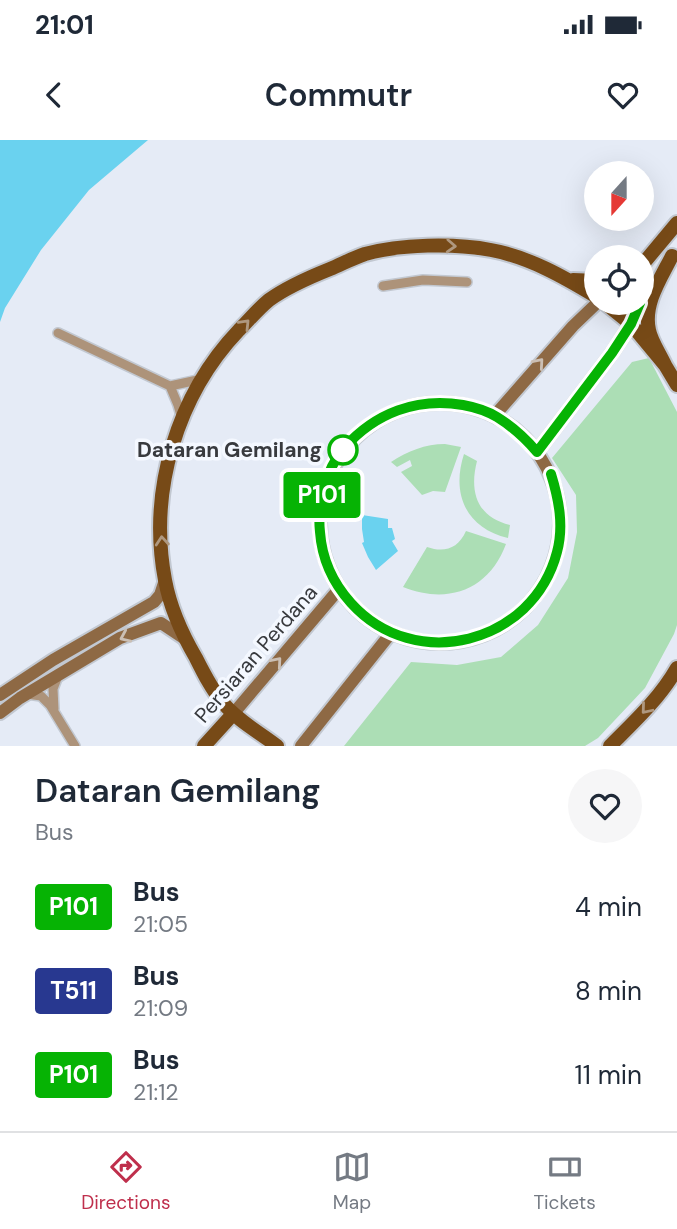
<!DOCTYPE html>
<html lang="en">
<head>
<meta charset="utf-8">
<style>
	:root { --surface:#fff; --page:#f6f6f7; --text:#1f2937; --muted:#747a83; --line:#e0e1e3; --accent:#bf2f4c }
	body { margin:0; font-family:"DM Sans",sans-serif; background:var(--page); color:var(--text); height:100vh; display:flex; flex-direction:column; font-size:26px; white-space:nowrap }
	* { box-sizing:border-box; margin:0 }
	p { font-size:23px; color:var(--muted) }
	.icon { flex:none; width:38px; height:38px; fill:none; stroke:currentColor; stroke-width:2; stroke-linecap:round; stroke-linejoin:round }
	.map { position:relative; height:606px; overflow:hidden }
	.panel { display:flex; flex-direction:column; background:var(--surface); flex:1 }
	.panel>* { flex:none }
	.badge { padding:0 14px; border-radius:5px; font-size:24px; line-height:46px }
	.needle { width:46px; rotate:201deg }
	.tools { position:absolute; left:584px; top:21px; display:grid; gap:14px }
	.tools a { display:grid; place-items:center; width:70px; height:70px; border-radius:50%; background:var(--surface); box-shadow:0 7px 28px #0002; font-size:35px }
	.map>.badge { position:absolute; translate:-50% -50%; box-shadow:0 0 0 4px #fff }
	.round { display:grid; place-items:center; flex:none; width:74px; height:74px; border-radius:37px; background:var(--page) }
	.headline { display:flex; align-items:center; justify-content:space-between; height:119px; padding:0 35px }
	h1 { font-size:33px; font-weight:600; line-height:52px }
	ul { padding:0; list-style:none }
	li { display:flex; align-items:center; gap:21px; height:84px; padding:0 35px }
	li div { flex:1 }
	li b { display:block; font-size:26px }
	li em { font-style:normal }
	li .badge { min-width:77px; font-weight:700; text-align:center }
	.status { display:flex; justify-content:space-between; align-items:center; height:49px; padding:0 35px; background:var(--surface); direction:ltr }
	.status svg { height:19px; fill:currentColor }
	header { display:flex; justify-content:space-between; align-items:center; height:91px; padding:0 35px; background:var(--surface); font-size:32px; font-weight:600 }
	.tab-bar { display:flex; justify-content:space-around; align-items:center; height:98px; border-top:2px solid var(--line); background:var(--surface); font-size:19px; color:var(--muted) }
	.tab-bar a { display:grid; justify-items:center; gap:4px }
	.tab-bar .current { color:var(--accent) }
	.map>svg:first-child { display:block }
	.grass { fill:#acdeb5 }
	.water { fill:#6ad2ef }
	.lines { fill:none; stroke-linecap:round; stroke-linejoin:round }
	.street-casing { stroke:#c2c8d1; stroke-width:12 }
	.secondary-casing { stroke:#c2c8d1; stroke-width:16 }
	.primary-casing { stroke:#c2c8d1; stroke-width:18 }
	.street { stroke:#ad937a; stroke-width:9 }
	.secondary { stroke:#8e6944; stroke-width:12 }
	.primary { stroke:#774a17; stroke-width:14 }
	.oneway { stroke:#af987f }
	.oneway2 { stroke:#cbbfb4 }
	.line-casing { stroke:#fff; stroke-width:16 }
	.line { stroke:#06b304; stroke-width:10 }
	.stop-dot { fill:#fff; stroke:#06b304; stroke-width:3.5 }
	.labels { text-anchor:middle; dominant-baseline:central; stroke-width:7; stroke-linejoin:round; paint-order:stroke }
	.stop-label { font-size:21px; font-weight:bold; fill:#383a3e; stroke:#f4f8ff; text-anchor:end }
	.street-label { font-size:21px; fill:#383a3e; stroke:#f4f8ff }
</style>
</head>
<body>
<div class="status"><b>21:01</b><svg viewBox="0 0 49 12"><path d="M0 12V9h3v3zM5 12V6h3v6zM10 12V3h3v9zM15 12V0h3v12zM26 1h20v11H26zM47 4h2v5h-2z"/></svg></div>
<header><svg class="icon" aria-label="back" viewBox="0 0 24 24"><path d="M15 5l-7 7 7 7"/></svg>Commutr<svg class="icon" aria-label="heart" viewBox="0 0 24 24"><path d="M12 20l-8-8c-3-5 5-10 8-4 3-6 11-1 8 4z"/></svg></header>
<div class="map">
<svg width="677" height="606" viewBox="0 0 677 606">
	<rect width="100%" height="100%" fill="#e5ebf6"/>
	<path class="grass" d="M649 218 677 272V485L674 494 645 548 598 598 585 606H344L411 522 457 525 501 517 538 485 568 438 577 392 576 355 552 318 632 222Z
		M445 304 461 307 445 352 433 351 422 355 401 332 412 326 410 320 397 327 391 322C408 311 425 304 445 304Z
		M464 314 477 321C469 352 477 377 510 385L508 398C466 388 451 354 464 314Z
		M466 391 506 404C489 450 448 465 403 447L427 407C444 413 458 409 466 391Z"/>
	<path class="water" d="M0 0H148L89 50 41 110 5 168 0 182Z
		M362 375 388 379V388H392L395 399 392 401 398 411 376 430 368 417 362 403 364 402 362 389Z"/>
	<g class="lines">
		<g class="street-casing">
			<path id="street" d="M383 146 423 140 467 142
				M58 193 170 246 178 265 182 279
				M170 246 202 239
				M27 554 41 556 50 565 75 606
				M54 569 53 549 58 536"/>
		</g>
		<g class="secondary-casing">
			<path id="secondary" d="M320 383a120 120 0 1 1 240 0a120 120 0 1 1-240 0Z
				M495 275 573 186 597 163
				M537 312 612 213 631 184
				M0 555 53 520 154 462 160 455 165 440
				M0 573 20 558 120 498 161 483 185 499
				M233 574 339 449
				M301 606 391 493"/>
		</g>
		<g class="primary-casing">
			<path id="primary" d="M642 125 677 83
				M573 140 597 141
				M605 163 631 184 665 225 677 245
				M631 184 640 163
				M665 225C660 214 651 201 649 190 643 164 661 138 672 116
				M204 606 233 574
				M277 606C259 592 238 581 223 563 212 550 204 534 196 518 182 494 170 467 165 440 148 351 177 255 239 190 249 180 258 169 269 160 287 147 310 137 330 129 342 124 353 118 365 114 400 104 455 103 491 110 529 117 564 137 597 157
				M610 606C634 582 660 558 677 528"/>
		</g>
		<use href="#street" class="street"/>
		<use href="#secondary" class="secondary"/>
		<use href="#primary" class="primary"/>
	</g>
	<defs><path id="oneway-chevron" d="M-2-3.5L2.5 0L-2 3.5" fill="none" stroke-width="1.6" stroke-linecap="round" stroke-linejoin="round" transform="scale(1.75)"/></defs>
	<g class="oneway">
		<use href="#oneway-chevron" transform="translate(451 106) rotate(3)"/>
		<use href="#oneway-chevron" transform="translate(245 184) rotate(-46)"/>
		<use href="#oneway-chevron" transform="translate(162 401) rotate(-95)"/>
		<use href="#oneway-chevron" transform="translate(646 569) rotate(130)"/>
	</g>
	<g class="oneway2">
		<use href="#oneway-chevron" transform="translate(539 223) rotate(-49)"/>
		<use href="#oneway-chevron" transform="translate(125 497) rotate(156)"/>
		<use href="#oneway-chevron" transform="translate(277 522) rotate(-49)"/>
	</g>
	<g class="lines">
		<g class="line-casing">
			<path id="line" d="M551 334C559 360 564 386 557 412 533 504 415 534 351 463 333 443 322 420 320 392 317 364 325 331 344 308 375 273 417 257 463 265 474 267 487 271 497 277 513 287 525 298 537 312L612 213 631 184 640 163"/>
		</g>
		<use href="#line" class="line"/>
	</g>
	<circle class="stop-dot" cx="343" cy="310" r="14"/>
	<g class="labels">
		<g class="stop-label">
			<text x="322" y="310">Dataran Gemilang</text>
		</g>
		<g class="street-label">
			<text transform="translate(256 514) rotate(-49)">Persiaran Perdana</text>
		</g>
	</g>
</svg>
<div class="tools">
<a><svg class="needle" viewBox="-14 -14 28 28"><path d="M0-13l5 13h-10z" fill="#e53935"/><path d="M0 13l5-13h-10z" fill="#747a83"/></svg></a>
<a><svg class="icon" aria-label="locate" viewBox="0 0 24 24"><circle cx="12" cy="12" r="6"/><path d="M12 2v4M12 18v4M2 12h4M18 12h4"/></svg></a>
</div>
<b class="badge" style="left:322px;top:355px;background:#06b304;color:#fff">P101</b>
</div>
<section class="panel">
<div class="headline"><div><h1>Dataran Gemilang</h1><p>Bus</p></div><a class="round"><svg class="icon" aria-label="heart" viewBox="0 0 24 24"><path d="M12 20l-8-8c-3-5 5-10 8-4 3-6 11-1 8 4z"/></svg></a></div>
<ul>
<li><span class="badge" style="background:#06b304;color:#fff">P101</span><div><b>Bus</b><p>21:05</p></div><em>4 min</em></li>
<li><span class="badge" style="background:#283890;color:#fff">T511</span><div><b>Bus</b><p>21:09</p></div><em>8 min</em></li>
<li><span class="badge" style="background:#06b304;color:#fff">P101</span><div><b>Bus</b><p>21:12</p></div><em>11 min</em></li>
</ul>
</section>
<nav class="tab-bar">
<a class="current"><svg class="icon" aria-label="directions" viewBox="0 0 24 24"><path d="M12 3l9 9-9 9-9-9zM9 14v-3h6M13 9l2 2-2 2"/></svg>Directions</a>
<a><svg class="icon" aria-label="map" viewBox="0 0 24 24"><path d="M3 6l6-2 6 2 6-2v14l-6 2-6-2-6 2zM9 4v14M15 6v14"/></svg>Map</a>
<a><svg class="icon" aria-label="tickets" viewBox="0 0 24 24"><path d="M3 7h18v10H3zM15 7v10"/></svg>Tickets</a>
</nav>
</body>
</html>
